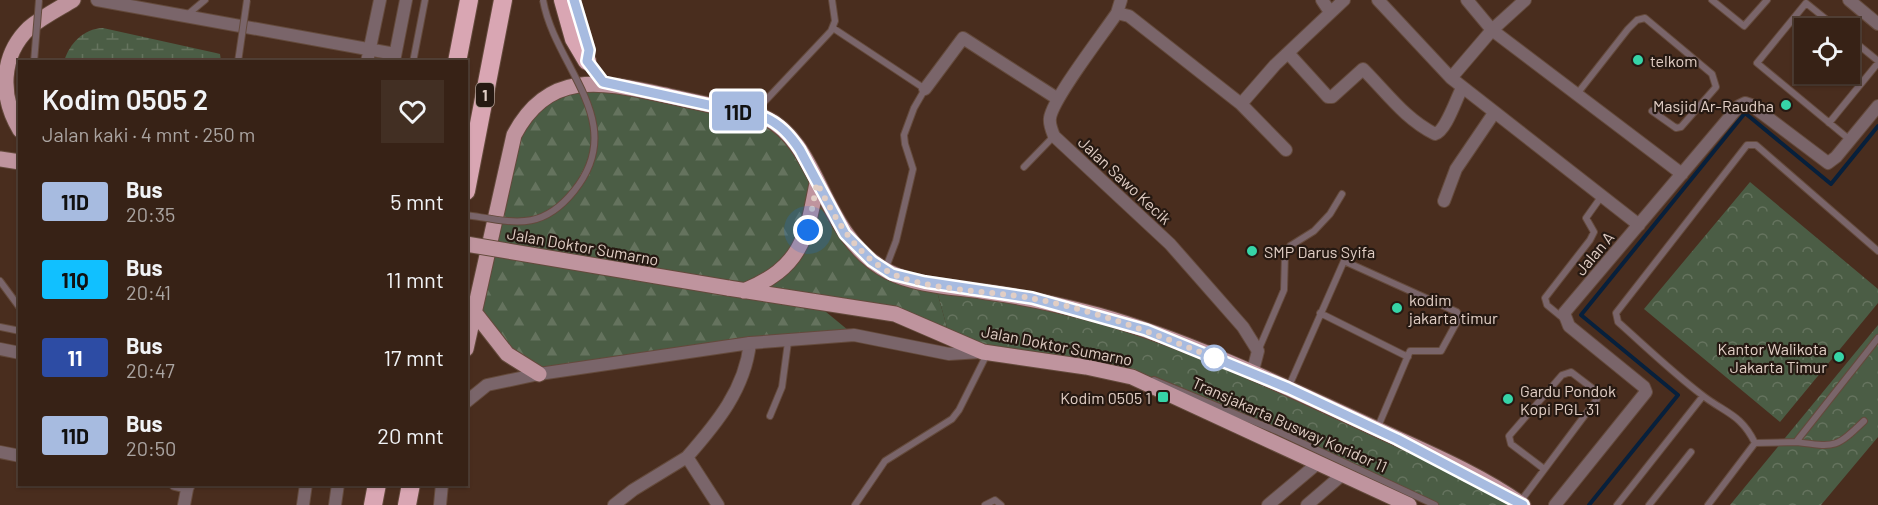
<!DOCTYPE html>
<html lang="id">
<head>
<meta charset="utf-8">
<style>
	:root { --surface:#372216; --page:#422f23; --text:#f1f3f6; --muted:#aaa4a1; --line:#513f35 }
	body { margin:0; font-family:Barlow,sans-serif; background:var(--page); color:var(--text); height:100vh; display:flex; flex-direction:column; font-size:22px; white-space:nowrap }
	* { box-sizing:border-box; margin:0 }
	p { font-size:20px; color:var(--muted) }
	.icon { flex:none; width:33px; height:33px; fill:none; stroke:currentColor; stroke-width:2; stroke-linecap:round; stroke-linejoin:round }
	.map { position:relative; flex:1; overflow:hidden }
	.side { position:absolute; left:18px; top:60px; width:450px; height:426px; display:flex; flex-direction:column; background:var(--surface); border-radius:0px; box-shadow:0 2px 4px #0004,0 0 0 2px var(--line) }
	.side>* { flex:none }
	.badge { padding:0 12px; border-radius:4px; font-size:21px; line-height:39px }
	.buttons { position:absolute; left:1794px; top:18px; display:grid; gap:12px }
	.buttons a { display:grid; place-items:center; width:66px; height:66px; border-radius:0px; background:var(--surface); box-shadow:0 2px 4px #0004,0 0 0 2px var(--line); font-size:30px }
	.you { position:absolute; width:30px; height:30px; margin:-15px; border:4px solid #fff; border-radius:50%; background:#1a73e8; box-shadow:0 0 0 9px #1a73e833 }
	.map>.badge { position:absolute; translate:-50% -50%; box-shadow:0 0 0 3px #fff }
	.round { display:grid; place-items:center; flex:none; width:63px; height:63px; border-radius:0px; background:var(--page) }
	.headline { display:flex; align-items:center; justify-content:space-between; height:102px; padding:0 24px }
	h1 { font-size:28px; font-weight:600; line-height:45px }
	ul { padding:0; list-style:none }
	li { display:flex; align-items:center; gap:18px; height:78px; padding:0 24px }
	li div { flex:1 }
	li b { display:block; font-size:22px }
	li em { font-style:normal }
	li .badge { min-width:66px; font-weight:700; text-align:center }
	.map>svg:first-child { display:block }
	.forest { fill:url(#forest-firs) }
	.wetland { fill:url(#wetland-marsh) }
	.park { fill:url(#park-crowns) }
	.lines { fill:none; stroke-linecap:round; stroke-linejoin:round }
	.stream { stroke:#07203c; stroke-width:4 }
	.service-casing { stroke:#644a3c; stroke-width:8 }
	.minor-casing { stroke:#644a3c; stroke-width:14 }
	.tertiary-casing { stroke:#644a3c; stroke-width:14 }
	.primary-casing { stroke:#644a3c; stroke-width:17 }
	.motorway-casing { stroke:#644a3c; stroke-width:20 }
	.service { stroke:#7a656a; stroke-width:6 }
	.minor { stroke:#7a656a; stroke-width:12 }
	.tertiary { stroke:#7a656a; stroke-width:12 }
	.primary { stroke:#bf949e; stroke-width:15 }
	.motorway { stroke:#d9a6b3; stroke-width:18 }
	.service-bridge-casing { stroke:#644a3c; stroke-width:8; stroke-linecap:butt }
	.primary-bridge-casing { stroke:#644a3c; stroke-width:17; stroke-linecap:butt }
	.service-bridge { stroke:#7a656a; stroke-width:6 }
	.primary-bridge { stroke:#bf949e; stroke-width:15 }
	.line-casing { stroke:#fff; stroke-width:14 }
	.line { stroke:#a7bbe0; stroke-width:9 }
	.walk { stroke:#e1cec5; stroke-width:6; stroke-dasharray:0 10.8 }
	.poi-dot { fill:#36d4a7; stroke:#261912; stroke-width:2 }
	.stop-dot { fill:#fff; stroke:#a7bbe0; stroke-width:3 }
	.labels { text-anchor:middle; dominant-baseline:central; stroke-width:4.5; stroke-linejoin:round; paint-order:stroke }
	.shield { fill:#261912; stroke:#a9988f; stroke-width:1.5 }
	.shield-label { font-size:15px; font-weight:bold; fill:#e1cec5 }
	.poi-label { font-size:16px; fill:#e1cec5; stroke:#261912; text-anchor:start }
	.street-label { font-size:16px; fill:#e1cec5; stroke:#261912 }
</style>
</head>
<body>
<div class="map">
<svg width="1878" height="505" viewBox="0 0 1878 505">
	<defs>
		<pattern id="forest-firs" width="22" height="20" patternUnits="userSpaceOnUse" patternTransform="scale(1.5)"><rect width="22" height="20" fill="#4b5d45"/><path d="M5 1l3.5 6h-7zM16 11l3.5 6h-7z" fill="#65735e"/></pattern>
		<pattern id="wetland-marsh" width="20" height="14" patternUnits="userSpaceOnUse" patternTransform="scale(1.5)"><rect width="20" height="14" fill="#4b5d45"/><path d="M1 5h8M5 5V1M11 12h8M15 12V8" fill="none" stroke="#65735e"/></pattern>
		<pattern id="park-crowns" width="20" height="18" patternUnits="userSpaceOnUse" patternTransform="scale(1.5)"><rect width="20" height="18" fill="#4b5d45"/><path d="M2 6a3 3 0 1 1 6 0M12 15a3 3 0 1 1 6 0" fill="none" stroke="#65735e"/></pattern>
	</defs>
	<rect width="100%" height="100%" fill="#492d1e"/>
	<path class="forest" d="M579 85 775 123 876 263 935 284 949 335 895 314 814 302 854 335 539 374 476 313 526 116Z"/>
	<path class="wetland" d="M103 28 216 53 220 54 221 61H64C70 43 83 29 103 28Z"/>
	<path class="park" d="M1750 182 1878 289V303L1780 422 1644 309Z
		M935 284 1118 321 1376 429 1520 505H1435L1200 398 987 353 949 335Z
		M1878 325V437L1821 505H1730Z"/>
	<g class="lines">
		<path class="stream" d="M1589 505 1678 395 1581 315 1745 113 1831 184 1878 126"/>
		<g class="service-casing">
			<path id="service" d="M1712 0 1744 26 1767 0
				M187 15 205 0
				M833 28 925 89 914 108 904 135 905 144 913 169 896 241 885 270
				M1837 28 1806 3 1757 63 1850 140
				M1850 38 1878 61
				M413 62 425 0
				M1577 94 1628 29 1637 20 1645 18 1712 74 1716 87 1681 127 1676 128 1652 111
				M753 114 831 31 835 21 832 0
				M1829 123 1878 63
				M1024 167 1054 136
				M0 281 20 308
				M1320 313 1408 357
				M1564 319 1547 305 1545 298 1590 240 1594 232 1586 218 1601 197
				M0 327 20 331
				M1258 351 1284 290 1285 254 1290 246 1314 231 1330 214 1342 194
				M1154 380 1279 432 1435 505
				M1289 386 1344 261 1457 312 1459 318 1441 351H1410L1377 429
				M770 416 782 387 788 342
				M1796 442C1835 447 1835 449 1864 421
				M1755 443 1796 442 1878 338
				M1520 502 1597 399 1596 391 1571 372 1562 375 1509 436 1511 444 1544 469
				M855 505 885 461 952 419 959 410 987 354
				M985 505 995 500 1001 505
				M1617 505 1703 396
				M1649 505 1691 452
				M1708 505 1755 443C1741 414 1725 413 1702 395 1672 372 1645 346 1618 322L1616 313 1747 145H1756L1878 251"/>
		</g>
		<g class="minor-casing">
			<path id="minor" d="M1121 0 1117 13C1103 34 1053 98 1050 118 1049 124 1052 131 1054 136L1170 244 1243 327 1258 351 1252 374
				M1322 0 1330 12
				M1378 0 1451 78 1639 225
				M1467 0 1492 30 1682 174
				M1849 0 1878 24
				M1117 13 1129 16 1241 104 1286 150
				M1288 53 1328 97H1332L1363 69C1387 93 1405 119 1435 134 1446 131 1456 99 1462 88
				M1451 78 1492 30 1525 0
				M925 89 963 38 1058 99
				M1241 104 1275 65 1344 0
				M1444 201 1456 169 1494 113
				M0 349 20 353
				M0 452 20 456
				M175 484 188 487
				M184 505 188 484
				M303 505 306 484
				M614 505 633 490 687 457
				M718 505 687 457C717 423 745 389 750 343
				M1268 505 1318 463
				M1307 505 1343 474
				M1555 505 1646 392 1644 387 1569 326 1564 313 1739 106 1745 103 1751 105 1828 163 1836 157 1878 106"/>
		</g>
		<g class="tertiary-casing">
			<path id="tertiary" d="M97 0 395 54
				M574 0 589 50 587 61 603 82
				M394 61 406 0
				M367 62 380 0
				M466 402 487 385 539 374 750 343 854 335 949 354 981 352
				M335 505 338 484
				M440 505 442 484"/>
		</g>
		<g class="primary-casing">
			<path id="primary" d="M20 130C0 97 0 56 29 28 42 17 58 9 73 0
				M0 159 20 162
				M728 288 895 314 983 352 1086 367 1132 377 1409 505
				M744 291C801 267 806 240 817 183
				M475 313 507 354 539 374
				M466 349 514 135C550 66 607 83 669 96 700 103 732 110 764 117 822 143 820 237 889 272 917 286 956 287 987 292 1024 297 1061 305 1098 315 1190 341 1279 384 1366 424 1417 448 1477 472 1523 505"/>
		</g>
		<g class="motorway-casing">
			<path id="motorway" d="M563 0 574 39 587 61
				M457 62 469 0
				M466 191 503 0
				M373 505 377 484
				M407 505 411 484"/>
		</g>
		<use href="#service" class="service"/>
		<use href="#minor" class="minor"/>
		<use href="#tertiary" class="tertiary"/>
		<use href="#primary" class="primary"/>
		<use href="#motorway" class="motorway"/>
		<g class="service-bridge-casing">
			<path id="service-bridge" d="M34 62 39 0
				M238 62 247 0
				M466 215C514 222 541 232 574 191 630 122 555 68 543 0"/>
		</g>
		<g class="primary-bridge-casing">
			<path id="primary-bridge" d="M466 244 728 288"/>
		</g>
		<use href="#service-bridge" class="service-bridge"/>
		<use href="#primary-bridge" class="primary-bridge"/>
	</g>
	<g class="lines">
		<g class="line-casing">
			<path id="line" d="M574 0 589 50 587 61 603 82 764 117C780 124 790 135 800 150L845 234 872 261 892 274 925 282 1032 298 1146 330 1288 388 1397 439 1523 505"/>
		</g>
		<use href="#line" class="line"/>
		<path class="walk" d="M808 230 817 183C835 218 852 250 887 271 920 290 991 291 1030 298 1095 310 1156 334 1217 359L1214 358"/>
	</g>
	<g class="poi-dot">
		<circle cx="1638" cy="60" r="6"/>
		<circle cx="1786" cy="105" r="6"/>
		<circle cx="1252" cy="251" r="6"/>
		<circle cx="1397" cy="308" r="6"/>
		<circle cx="1839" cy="357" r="6"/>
		<rect x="1157" y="391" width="12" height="12" rx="3"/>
		<circle cx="1508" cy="399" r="6"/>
	</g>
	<circle class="stop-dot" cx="1214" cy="358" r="12"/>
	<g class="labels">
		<rect class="shield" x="476" y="83" width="18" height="24" rx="4.5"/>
		<g class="shield-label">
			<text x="485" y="95">1</text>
		</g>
		<g class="poi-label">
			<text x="1650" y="60">telkom</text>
			<text x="1774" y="105" text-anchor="end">Masjid Ar-Raudha</text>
			<text x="1264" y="251">SMP Darus Syifa</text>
			<text x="1409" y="299">kodim<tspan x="1409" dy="18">jakarta timur</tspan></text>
			<text x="1827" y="348" text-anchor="end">Kantor Walikota<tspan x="1827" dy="18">Jakarta Timur</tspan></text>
			<text x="1520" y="390">Gardu Pondok<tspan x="1520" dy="18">Kopi PGL 31</tspan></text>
			<text x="1151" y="397" text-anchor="end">Kodim 0505 1</text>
		</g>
		<g class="street-label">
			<text transform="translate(1125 180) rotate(43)">Jalan Sawo Kecik</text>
			<text transform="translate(583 246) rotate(10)">Jalan Doktor Sumarno</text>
			<text transform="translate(1594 253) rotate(-50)">Jalan A</text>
			<text transform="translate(1057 345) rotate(11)">Jalan Doktor Sumarno</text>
			<text transform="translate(1290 424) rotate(24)">Transjakarta Busway Koridor 11</text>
		</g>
	</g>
</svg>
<div class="buttons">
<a><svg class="icon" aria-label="locate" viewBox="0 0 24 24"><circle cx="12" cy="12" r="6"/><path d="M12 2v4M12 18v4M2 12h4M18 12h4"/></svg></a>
</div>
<div class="you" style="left:808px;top:230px"></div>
<b class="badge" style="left:738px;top:111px;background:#a7bbe0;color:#111">11D</b>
<section class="side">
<div class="headline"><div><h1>Kodim 0505 2</h1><p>Jalan kaki · 4 mnt · 250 m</p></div><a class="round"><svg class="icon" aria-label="heart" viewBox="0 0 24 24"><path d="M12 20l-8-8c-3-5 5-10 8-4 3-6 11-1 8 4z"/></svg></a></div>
<ul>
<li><span class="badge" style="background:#a7bbe0;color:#111">11D</span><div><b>Bus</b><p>20:35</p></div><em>5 mnt</em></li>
<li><span class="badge" style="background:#11c0ff;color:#111">11Q</span><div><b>Bus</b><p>20:41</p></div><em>11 mnt</em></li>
<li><span class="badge" style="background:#2d4ca4;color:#fff">11</span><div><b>Bus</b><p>20:47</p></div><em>17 mnt</em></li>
<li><span class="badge" style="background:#a7bbe0;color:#111">11D</span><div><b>Bus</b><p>20:50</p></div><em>20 mnt</em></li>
</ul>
</section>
</div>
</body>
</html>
